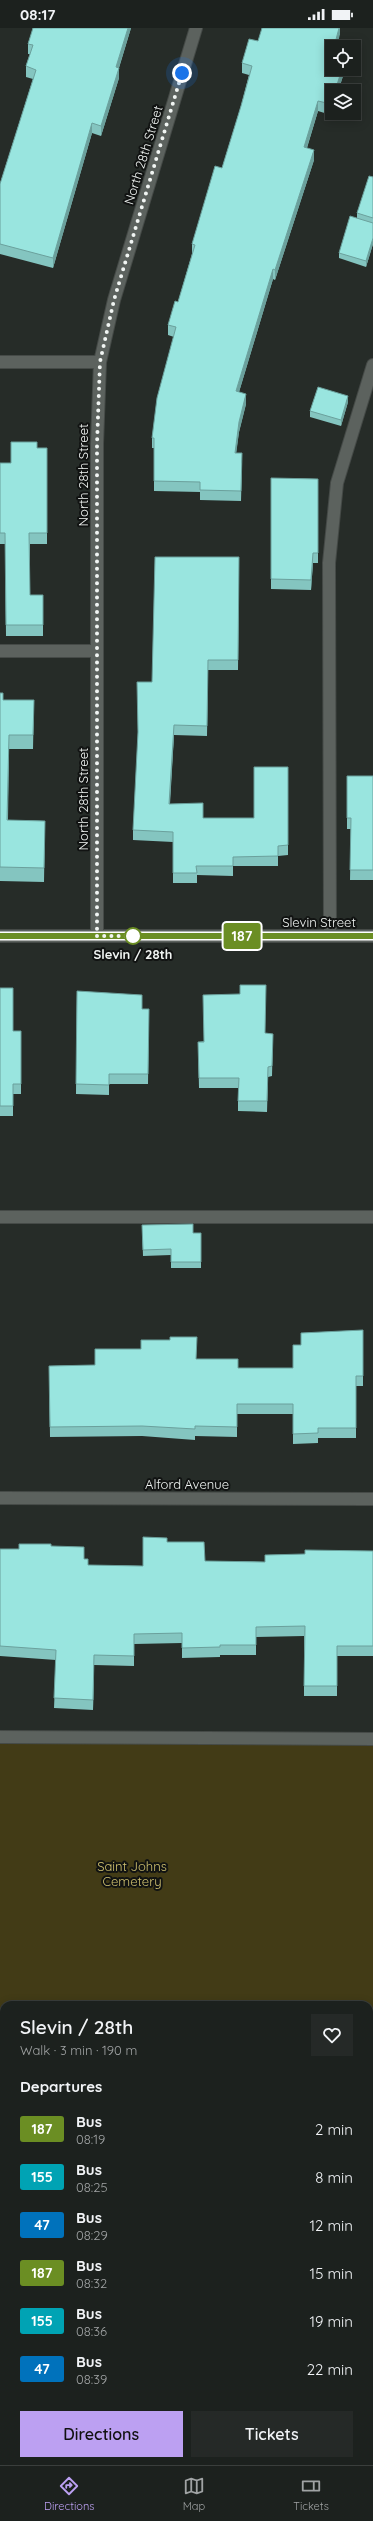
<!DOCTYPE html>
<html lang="en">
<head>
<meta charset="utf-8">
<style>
	:root { --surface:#1c211e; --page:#252927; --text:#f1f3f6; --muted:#a0a3a4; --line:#3a3e3c; --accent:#bca0f2 }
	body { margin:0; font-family:Quicksand,sans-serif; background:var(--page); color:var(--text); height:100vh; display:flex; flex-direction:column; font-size:15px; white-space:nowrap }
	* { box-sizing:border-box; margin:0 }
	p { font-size:13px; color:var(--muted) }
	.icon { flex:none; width:22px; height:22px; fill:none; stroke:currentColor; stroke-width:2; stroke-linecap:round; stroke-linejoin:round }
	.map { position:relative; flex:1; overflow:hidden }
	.panel { position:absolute; left:0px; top:1973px; width:373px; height:464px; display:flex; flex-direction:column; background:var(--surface); border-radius:12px 12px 0 0; box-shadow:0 2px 10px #0003,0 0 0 1px var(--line) }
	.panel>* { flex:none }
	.badge { padding:0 8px; border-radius:3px; font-size:14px; line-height:26px }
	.buttons { position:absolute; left:325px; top:12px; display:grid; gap:8px }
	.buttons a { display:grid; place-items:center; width:36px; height:36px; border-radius:0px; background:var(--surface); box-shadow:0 2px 10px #0003,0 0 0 1px var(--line); font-size:20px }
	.you { position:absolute; width:20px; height:20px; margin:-10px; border:3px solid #fff; border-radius:50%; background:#1a73e8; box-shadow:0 0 0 6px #1a73e833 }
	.map>.badge { position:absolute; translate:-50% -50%; box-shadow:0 0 0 2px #fff }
	h2 { padding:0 20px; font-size:15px; line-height:36px }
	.round { display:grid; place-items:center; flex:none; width:42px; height:42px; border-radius:0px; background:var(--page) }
	.headline { display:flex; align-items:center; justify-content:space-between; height:68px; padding:0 20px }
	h1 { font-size:19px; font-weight:600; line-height:30px }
	.button { display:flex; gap:8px; margin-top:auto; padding:8px 20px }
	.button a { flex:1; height:46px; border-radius:0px; background:var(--accent); color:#111; font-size:16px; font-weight:600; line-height:46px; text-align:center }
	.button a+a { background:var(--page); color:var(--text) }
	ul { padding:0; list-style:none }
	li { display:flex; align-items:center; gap:12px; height:48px; padding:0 20px }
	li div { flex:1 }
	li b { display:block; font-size:15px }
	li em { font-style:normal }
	li .badge { min-width:44px; font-weight:700; text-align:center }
	.status { display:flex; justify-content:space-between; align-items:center; height:28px; padding:0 20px; background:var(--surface); direction:ltr }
	.status svg { height:11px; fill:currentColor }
	.dock { display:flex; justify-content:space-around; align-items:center; height:56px; border-top:1px solid var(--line); background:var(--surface); font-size:11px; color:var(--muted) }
	.dock a { display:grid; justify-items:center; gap:2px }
	.dock .active { color:var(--accent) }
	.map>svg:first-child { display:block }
	.green { fill:#423b16 }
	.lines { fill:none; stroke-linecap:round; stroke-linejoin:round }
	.lane-casing { stroke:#454a47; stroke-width:14 }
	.street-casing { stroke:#454a47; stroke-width:14 }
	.lane { stroke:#5c625e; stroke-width:12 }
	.street { stroke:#5c625e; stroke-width:12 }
	.wall { fill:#84c5c0 }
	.shaded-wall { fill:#6ba09c }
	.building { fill:#99e5df; stroke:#6ba09c }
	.line-casing { stroke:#fff; stroke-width:9 }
	.line { stroke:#6b8e23; stroke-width:6 }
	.walk { stroke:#f1f5f3; stroke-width:4; stroke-dasharray:0 7.2 }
	.stop-dot { fill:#fff; stroke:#6b8e23; stroke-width:2 }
	.labels { text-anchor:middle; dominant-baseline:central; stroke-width:4; stroke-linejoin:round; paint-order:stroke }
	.street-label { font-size:13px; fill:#f1f5f3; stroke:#111312 }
	.stop-label { font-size:13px; font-weight:bold; fill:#f1f5f3; stroke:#111312 }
	.park-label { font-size:13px; fill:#d1c26f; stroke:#111312 }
</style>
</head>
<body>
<div class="status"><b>08:17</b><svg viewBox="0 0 49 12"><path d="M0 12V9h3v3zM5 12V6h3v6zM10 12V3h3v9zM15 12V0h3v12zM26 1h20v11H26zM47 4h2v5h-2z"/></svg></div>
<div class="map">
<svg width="373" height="2437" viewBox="0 0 373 2437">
	<rect width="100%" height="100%" fill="#262c28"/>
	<path class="green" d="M0 1713 373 1715V2198H369V1977H4V2200H0Z"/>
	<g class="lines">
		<g class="lane-casing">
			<path id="lane" d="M0 623H97
				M330 908 329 535 337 455 373 337
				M0 1189H373
				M0 1709 373 1711"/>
		</g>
		<g class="street-casing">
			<path id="street" d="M0 334H100
				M0 908H373
				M97 908V416L100 334 114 272 196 0
				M0 1470 373 1471
				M0 2238H4
				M369 2239H373"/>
		</g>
		<use href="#lane" class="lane"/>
		<use href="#street" class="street"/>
	</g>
	<path class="wall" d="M33 0H131L119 40V50L101 108 92 105 53 240 0 226V156L33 51 26 49V38L30 26H28V16Z
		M340 0V6L332 19V41H343V48L331 87 318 83 307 120 314 132 275 252 273 251 239 364 246 376 239 404 236 425 242 436 241 473 200 472V464L154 463V420H152V410L174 309 168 307V297L178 274 192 226V216L222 140 241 78 249 47 242 45V35L258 13Z
		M373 149V216L366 239 339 230V225L357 190V185Z
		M348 374 341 398 310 389V383Z
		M37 420H47V516H30V567H43V608H6L5 516H0V435H11Z
		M271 450 318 451V535H313L311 562 271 561Z
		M239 529 238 642H208L207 708 174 707 170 776 203 790H254L288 739V827L278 828V838H233V848L197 847V855H173V814L133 812V802L152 654Z
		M0 665 3 672H34L33 721H9L8 792 45 793 44 854 0 853Z
		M347 748H373V852H350L351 801H347Z
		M0 960 13 1003H21V1066H13V1088H0Z
		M77 963 142 981H149L148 1056H109V1067L76 1066Z
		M266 1005 273 1006 272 1048 268 1049 267 1084 238 1083V1060H199L198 1014Z
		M142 1197 193 1205H201V1240H171V1227L143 1228Z
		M363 1302V1358H356V1410H318V1415L293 1416V1386H237V1409L195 1408V1412L142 1408 50 1409 49 1338 95 1337 197 1331 238 1340H293L301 1317Z
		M167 1514 205 1533 265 1534 373 1523V1628H337V1668H304V1608L256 1609V1627H220V1629L182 1630V1615L134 1616V1638L94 1637 93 1682 54 1680 56 1632 0 1628V1521H19L51 1518 84 1531 88 1537 143 1538Z
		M0 2290H4V2363H0Z
		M369 2300H373V2379H369Z"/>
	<path class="shaded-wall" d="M128 0H131L116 49V39Z
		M339 0H340V6L337 19H334Z
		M332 25V35L329 34Z
		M119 40V50L101 108V98Z
		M342 41H343V48L338 63H335Z
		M318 73V83L304 129V119Z
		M332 74V84L331 87V76Z
		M92 95V105L53 240V230Z
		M314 122V132L275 252V242Z
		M373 210V216L366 239V233Z
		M273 241V251L236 374V363Z
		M246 366V376L239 404 235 435V425L239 394Z
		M348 368V374L341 398V392Z
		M313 525V535L311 562V552Z
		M174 697V707L169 786V776Z
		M94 1627V1637L93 1682V1672Z"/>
	<path class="building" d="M33 0H128L116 39 119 40 101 98 92 95 53 230 0 216V156L36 42 26 38 33 17 28 16Z
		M262 0H339L334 19H332V25L329 34 332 35V41H342L335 63H332V74L331 76 318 73 304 119 314 122 275 242 273 241 236 363 246 366 239 394 235 425H242L241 463 200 462V454L154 453V410H152L157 370 176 299 168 297 175 273 178 274 195 217 192 216 215 138 222 140 241 78 252 38 242 35 249 11 258 13Z
		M369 148 373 149V190L357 185Z
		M350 188 373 195V210L366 233 339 225Z
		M318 359 348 368 341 392 310 383Z
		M11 414H37V420H47V505H29L30 567H43V597H6L5 505H0V435H11Z
		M271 450 318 451V525H313L311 552 271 551Z
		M155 529H239L238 632H208L207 698 174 697 169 776 203 775V790H254V739H288V817L278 818V828L233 829V838H196L197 845H173V804L133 802 138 704 137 654H152Z
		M0 665H3V672H34L33 707H9L7 792 45 793 44 840 0 839Z
		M347 748H373V842H350L351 790H347Z
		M240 957H266L265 1005 273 1006 272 1038 268 1039 267 1073H238L239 1050H199L198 1014H204L203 967 240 966Z
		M0 960H13V1003H21V1056H13V1078H0Z
		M77 963 142 967V981H149L148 1046H109V1057L76 1056Z
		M193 1196V1205H201V1234H171V1221L143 1222 142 1197Z
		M363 1302V1348H356V1400H318V1405L293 1406V1376H237V1399L195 1398V1401L142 1398 50 1399 49 1338 95 1337V1321H141V1312H170V1309H197L196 1331H238V1340H293V1317H301V1305Z
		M143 1509 167 1510V1514H204L205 1533 265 1534V1527L305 1526V1522L373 1523V1618H337V1658H304L305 1598 256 1599V1617H220V1619L182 1620V1605L134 1606V1628L94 1627 93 1672 54 1670 56 1622 0 1618V1521H19V1516H51V1518L84 1519V1531H88V1537L143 1538Z
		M0 2290H4V2353H0Z
		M369 2300H373V2369H369Z"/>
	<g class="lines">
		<g class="line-casing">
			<path id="line" d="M0 908H373"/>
		</g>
		<use href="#line" class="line"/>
		<path class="walk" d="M133 908H97V416L100 334 114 272 182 45"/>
	</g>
	<circle class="stop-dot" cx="133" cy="908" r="8"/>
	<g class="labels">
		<g class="street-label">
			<text transform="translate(143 127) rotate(-73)">North 28th Street</text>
			<text transform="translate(83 447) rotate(-90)">North 28th Street</text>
			<text transform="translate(83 771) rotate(-90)">North 28th Street</text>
			<text x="319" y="894">Slevin Street</text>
			<text x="187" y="1456">Alford Avenue</text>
		</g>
		<g class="stop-label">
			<text x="133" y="926">Slevin / 28th</text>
		</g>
		<g class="park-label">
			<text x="132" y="1838">Saint Johns<tspan x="132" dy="15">Cemetery</tspan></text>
		</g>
	</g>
</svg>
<div class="buttons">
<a><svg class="icon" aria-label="locate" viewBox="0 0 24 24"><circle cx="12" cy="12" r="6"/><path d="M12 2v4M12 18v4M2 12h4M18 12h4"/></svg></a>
<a><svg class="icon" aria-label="layers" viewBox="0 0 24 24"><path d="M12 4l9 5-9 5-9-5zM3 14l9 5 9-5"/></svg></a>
</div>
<div class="you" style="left:182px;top:45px"></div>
<b class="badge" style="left:242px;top:908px;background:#6b8e23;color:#fff">187</b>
<section class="panel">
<div class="headline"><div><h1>Slevin / 28th</h1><p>Walk · 3 min · 190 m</p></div><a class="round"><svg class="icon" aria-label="heart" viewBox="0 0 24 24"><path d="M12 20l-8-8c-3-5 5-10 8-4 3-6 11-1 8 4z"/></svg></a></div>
<h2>Departures</h2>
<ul>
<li><span class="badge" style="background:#6b8e23;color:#fff">187</span><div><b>Bus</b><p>08:19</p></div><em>2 min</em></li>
<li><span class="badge" style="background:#00a3b4;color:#fff">155</span><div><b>Bus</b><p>08:25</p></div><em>8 min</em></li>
<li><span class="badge" style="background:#0072bc;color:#fff">47</span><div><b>Bus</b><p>08:29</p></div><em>12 min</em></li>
<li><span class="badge" style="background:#6b8e23;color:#fff">187</span><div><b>Bus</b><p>08:32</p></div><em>15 min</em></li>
<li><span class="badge" style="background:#00a3b4;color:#fff">155</span><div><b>Bus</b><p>08:36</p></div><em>19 min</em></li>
<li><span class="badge" style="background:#0072bc;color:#fff">47</span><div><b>Bus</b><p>08:39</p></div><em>22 min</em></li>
</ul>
<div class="button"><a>Directions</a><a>Tickets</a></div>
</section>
</div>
<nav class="dock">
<a class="active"><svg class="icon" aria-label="directions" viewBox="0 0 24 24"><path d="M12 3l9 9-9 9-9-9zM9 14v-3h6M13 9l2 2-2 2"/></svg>Directions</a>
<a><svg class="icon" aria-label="map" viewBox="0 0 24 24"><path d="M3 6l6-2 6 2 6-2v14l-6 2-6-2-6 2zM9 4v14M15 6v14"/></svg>Map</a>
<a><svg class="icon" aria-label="tickets" viewBox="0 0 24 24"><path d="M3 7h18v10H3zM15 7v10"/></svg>Tickets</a>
</nav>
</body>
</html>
